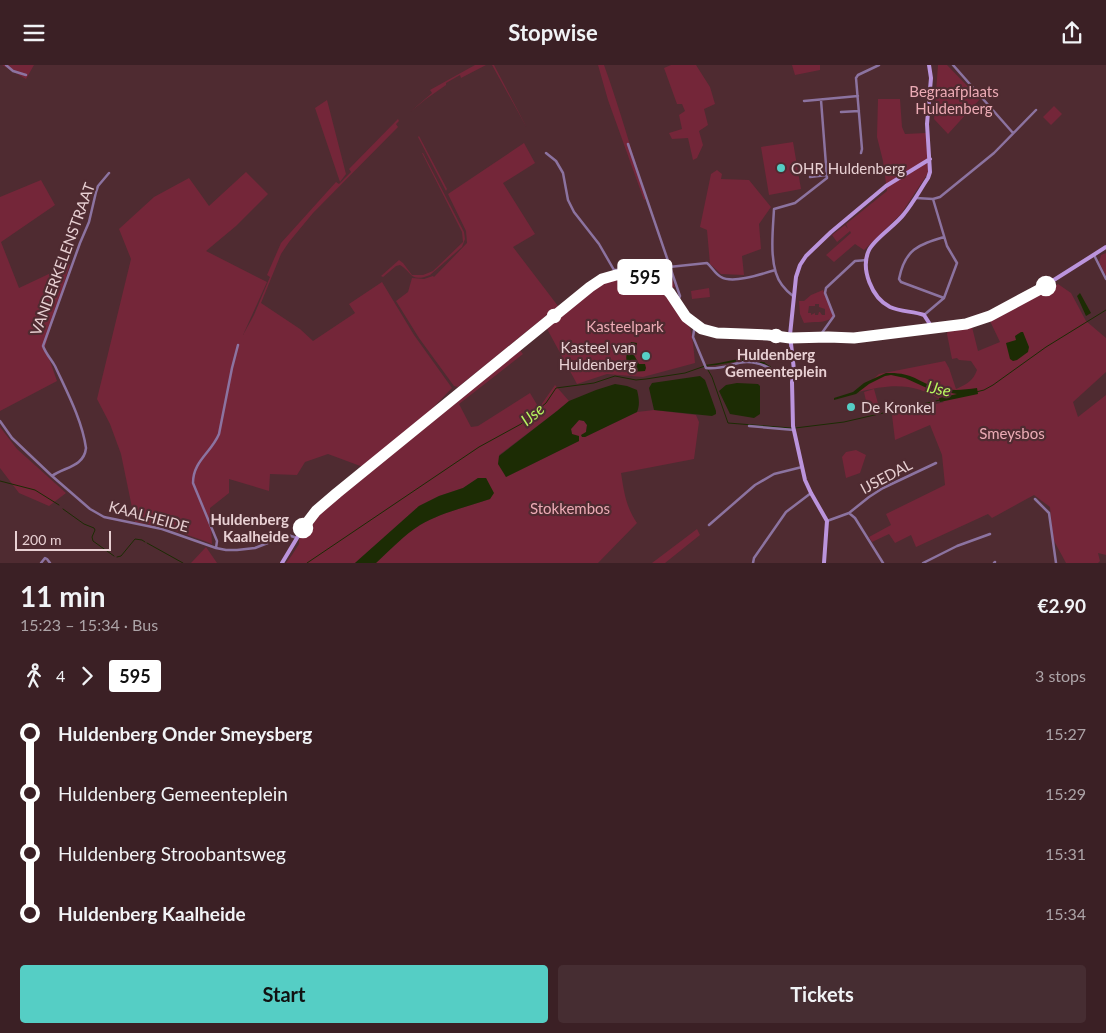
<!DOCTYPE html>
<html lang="en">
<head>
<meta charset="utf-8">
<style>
	:root { --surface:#3b2025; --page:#462d32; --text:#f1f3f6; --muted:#aca3a7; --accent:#55cec5 }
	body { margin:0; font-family:Lato,sans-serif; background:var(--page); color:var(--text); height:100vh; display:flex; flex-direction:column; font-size:19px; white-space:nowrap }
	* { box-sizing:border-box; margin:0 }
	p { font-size:16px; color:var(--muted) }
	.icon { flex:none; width:28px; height:28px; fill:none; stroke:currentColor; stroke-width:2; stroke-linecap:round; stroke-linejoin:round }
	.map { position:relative; height:498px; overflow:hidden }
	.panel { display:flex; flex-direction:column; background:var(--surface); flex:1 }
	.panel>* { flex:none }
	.badge { padding:0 10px; border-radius:4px; font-size:18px; line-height:32px }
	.scale { position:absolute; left:15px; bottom:12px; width:96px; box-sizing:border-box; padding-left:5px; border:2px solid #e8d0d3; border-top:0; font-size:14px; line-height:18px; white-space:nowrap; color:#e8d0d3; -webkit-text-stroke:4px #4f2b31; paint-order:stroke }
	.map>.badge { position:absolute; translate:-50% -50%; box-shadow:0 0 0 2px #fff }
	.legs { display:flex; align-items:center; gap:8px; height:55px; padding:0 20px; font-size:16px }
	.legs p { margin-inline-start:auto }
	.overview { display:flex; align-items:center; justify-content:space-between; height:85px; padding:0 20px }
	h1 { font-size:28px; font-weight:700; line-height:38px }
	.primary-button { display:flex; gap:10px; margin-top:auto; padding:10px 20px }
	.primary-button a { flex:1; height:58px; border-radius:5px; background:var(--accent); color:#111; font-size:20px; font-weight:700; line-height:58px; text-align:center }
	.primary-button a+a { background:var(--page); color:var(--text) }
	ul { padding:0 20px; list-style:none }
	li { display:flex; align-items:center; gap:18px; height:60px; font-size:19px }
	li i { display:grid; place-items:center; width:8px; height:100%; margin:0 6px; background:currentColor }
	li i::after { content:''; width:12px; height:12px; margin:-6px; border:4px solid; border-radius:50%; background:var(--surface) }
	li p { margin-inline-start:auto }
	li:first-child i { background:linear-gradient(#0000 50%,currentColor 0) }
	li:last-child i { background:linear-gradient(currentColor 50%,#0000 0) }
	header { display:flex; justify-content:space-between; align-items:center; height:65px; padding:0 20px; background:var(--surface); font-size:22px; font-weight:700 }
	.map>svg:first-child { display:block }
	.green { fill:#742639; fill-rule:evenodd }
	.water { fill:#1c2c04 }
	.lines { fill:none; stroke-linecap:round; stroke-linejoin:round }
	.stream { stroke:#1c2c04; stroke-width:1 }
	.street { stroke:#8c73a0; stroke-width:2.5 }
	.secondary { stroke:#bb94dc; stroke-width:4 }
	.line-1-casing { stroke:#fff; stroke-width:11 }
	.line-1 { stroke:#fff; stroke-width:8 }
	.poi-dot { fill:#55cec5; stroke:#4f2b31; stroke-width:2 }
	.stop-1-dot { fill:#fff; stroke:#fff; stroke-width:2.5 }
	.labels { text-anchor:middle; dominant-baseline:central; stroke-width:4.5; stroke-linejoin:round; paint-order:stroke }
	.park-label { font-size:15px; fill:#ecabb5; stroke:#4f2b31 }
	.poi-label { font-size:15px; fill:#e8d0d3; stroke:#4f2b31; text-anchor:start }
	.street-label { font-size:15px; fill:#e8d0d3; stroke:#4f2b31 }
	.stop-label { font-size:15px; font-weight:bold; fill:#e8d0d3; stroke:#4f2b31 }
	.water-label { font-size:16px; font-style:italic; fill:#b8f860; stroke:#4f2b31 }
</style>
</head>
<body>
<header><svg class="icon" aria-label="menu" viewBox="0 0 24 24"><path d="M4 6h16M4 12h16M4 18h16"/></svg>Stopwise<svg class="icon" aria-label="share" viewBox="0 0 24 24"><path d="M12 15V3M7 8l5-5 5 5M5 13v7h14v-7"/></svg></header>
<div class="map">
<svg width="1106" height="498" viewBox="0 0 1106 498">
	<rect width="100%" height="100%" fill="#4f2b31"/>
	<path class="green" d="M2 0H34L26 14Z
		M475 0H486L461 13 460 10 446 18V20L426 34 410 47 432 28 430 25Z
		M492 0H494L527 63Z
		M598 0H604C620 44 632 89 647 133L644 135 608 35Z
		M671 0H696L710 22 715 39 704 44 708 60 699 66 703 80 697 93 693 95 688 73 672 74 669 68 682 64 679 50 685 46 682 39H677L664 3Z
		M792 0H820V5L795 10Z
		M938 0H947L980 34 948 69 934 54Z
		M878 34H900L902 62 905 69 926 68 928 108 901 149 864 185 855 179 834 197 826 190 851 168 850 166 837 177 832 170 845 160 848 164 846 159 887 126 883 96 877 72Z
		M327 35 346 109 340 117 315 43Z
		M1054 41 1062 49 1051 60 1043 52Z
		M398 54 399 56 396 59 398 62 313 148 289 177 281 189 261 238 300 264 313 276 355 248 349 239 382 217 414 270 452 323 423 353 363 402 328 389 305 397 297 410 270 409 269 426 229 414V428L210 443 212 479C187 469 162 461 135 457L121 389 110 359 97 334 131 194 119 164 154 132 189 113 209 141 246 107 268 129 236 161 206 186 267 217 243 270 254 250 270 212 267 210 281 178 336 117 339 119 351 107 349 104Z
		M419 71 447 124 446 126 418 72Z
		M793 77 801 124 769 130 761 82Z
		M524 78 535 98 503 118 535 169 513 182 558 241 458 322 454 321 419 273 396 236 408 227 412 213 424 214 433 211 434 212 467 178 466 166 448 129Z
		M422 88H423L464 167 465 174 462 182 430 210C410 218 412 207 400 200L396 201 383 212 381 211 399 195 403 198 412 210H423L433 206 463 177 462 167Z
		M717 105 722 109 721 114 749 115 771 142 759 159 761 184 742 191 744 210 721 209 710 199 707 165 700 162 711 109Z
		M41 115 55 140 1 177 19 223 70 199 45 282 57 316 0 346V132Z
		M1106 188V211L1099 197 1101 190Z
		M668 203 675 222 668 224 659 215 647 208V206Z
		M622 212C648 213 660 224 677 244 681 249 687 257 690 263 693 274 694 287 695 298L643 312 607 309 577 319 546 262C569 243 591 216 622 212Z
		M1058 219 1071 228 1086 256 1106 273V307L1073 337 1078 352 1106 330V490L1098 488 1100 496 1098 498H1066L1053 474 1050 442 1034 430 992 453 988 449 916 482 911 470 895 478 889 469 872 477 869 472 891 460 886 449 945 420 942 390 930 360 895 375 892 350 944 337C915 317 891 319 858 327L879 309 945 296 949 303 956 324C967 319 973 316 977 305L971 296 959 295 957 293 952 294 947 269 948 265 972 262 978 286 1000 277 990 256Z
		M709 223 710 232 692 234 691 226Z
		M823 225 833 247V252C825 259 814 256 804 258L800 249 799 236H804L811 230ZM815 239H819V242L825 244V250H822L820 247H819L818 250H815V248L811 250V248H808L809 241H815Z
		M519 284 523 289 459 339 471 362 478 361 530 328 539 343 555 320 569 336 557 346 499 390 506 412 579 376 572 369 571 364 579 355 584 356 587 360 586 367 584 369 585 372 637 347 654 345 696 350 699 357 694 394 621 408C624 427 626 442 637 458L598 498H376C390 485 404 470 420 460 442 447 467 442 490 434L493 428 486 413H478L463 423 439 431 419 441 355 498H286L292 490 299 479V475L313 454 331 436Z
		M874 324 879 342 868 345 864 327Z
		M0 362 17 384 66 428 49 441 19 428 0 403Z
		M856 385 866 390 860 408 846 413 842 392 846 387Z
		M697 464 700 470 665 498H652Z
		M206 482 217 498H191Z"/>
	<path class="water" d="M1080 228 1091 248 1086 251 1077 231Z
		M1021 267H1023L1029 282 1028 287 1017 295 1013 296 1010 294 1006 278 1016 275 1015 271Z
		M631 277 637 278 634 290 639 299H645L646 303 645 306 632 307C624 298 625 287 631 277Z
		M748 292 765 297 764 299C744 291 727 300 706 301L705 300 719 298Z
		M886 308C913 307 916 316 938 323 951 326 964 325 977 323L978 329 940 337 939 333 957 329 929 324 905 313 891 310 885 311 869 319 856 329 834 335V333L853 327 864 318Z
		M700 311 705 315 716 346V349L712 351 654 345 649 323 652 318Z
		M737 318 758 319 760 321V349L754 353 730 349 719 326 726 320Z
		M615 319 627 321 637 325C639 333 640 340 637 347L585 372H582L581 370 586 367 587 360 584 356 579 355 571 364 572 369 579 371V376L506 412 498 399 499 391 557 346 569 336 596 325Z
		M478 413H486L494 428 490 434C467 442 442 447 420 460 404 470 390 485 376 498H355L419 441 439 431 463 423Z"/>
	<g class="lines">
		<path class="stream" d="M764 298 774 304
			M708 305 712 312 728 358 791 363
			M976 327 984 325 993 320 1046 282 1106 245
			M795 363 844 357 940 335
			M0 416 35 425 59 440
			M63 444 84 459 94 463 95 465 92 472 93 476 114 491
			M147 478 183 498
			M117 492 121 491 135 474 142 475 145 477
			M307 498 479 382 521 359 546 338 556 323 594 318 615 311 636 315 646 314 685 308 705 301"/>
		<path class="street" d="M6 0 13 6 26 10
			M953 0 1013 68
			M804 36 858 31
			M841 47 859 46
			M628 79 680 231 677 238
			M546 88 556 96 563 108 568 135 574 147 599 179 614 205 638 204
			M861 88 862 84 856 13 858 10 879 0
			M810 112 827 110
			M916 133 933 134 940 132 994 88 1036 45
			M1094 190 1106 214
			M669 202 707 198C712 202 715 209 721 212 733 219 762 209 775 205
			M638 209V204L668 200
			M793 231C789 228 785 224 782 220 768 202 773 165 774 144L795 138 827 113 821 35
			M944 233 901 217 899 214C905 184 918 180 944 172
			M924 250 944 233 957 198 947 181 933 134
			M695 259 693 272 706 303C730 306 740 289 767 302 773 305 779 307 783 312L793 310
			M819 272 834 251 825 228 826 223 855 196 867 195
			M0 356 12 373 52 411 90 444 104 452 162 464 216 483 226 485H237L255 483 288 470 297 473
			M749 361 794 365
			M52 411C64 402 84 402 86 383 82 355 67 327 55 301 51 294 46 289 43 281L80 178 89 157 96 127 98 121 109 108
			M1035 434 1049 448 1056 498
			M849 448 855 453 883 498
			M827 456 849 448 869 432 883 423 936 398
			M709 460 755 420 774 409 802 402
			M216 483 217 476 193 418C193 396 211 388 219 369L232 303 238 280
			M41 498 45 493 47 494 50 498
			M753 498 754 493 786 447 811 428
			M923 498 957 481 990 469
			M994 498 995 497"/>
		<path class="secondary" d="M929 0 931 13 927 59 930 107 928 113C920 125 913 138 904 149 896 160 874 174 869 185 860 204 872 233 890 242 901 247 913 246 924 250L933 264
			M282 498 303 463 326 437 590 222 602 214 616 210 630 209 642 211 662 220 670 228 686 252 699 262 712 267 768 270 790 273 828 272 854 273 957 261 979 256 1027 232 1106 182
			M824 498 827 456 811 428 805 415 793 361 792 317 794 305 790 270 796 212 800 200 806 191 831 167 886 121 930 94"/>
	</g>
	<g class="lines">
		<g class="line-1-casing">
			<path id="line-1" d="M303 463 316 446 337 428 590 222 602 214 616 210 630 209 642 211 662 220 670 228 686 252 702 264 717 268 768 270 790 273 828 272 854 273 966 259 990 251 1046 221"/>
		</g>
		<use href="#line-1" class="line-1"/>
	</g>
	<g class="poi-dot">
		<circle cx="781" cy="103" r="5"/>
		<circle cx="646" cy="291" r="5"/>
		<circle cx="851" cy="342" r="5"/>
	</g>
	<g class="stop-1-dot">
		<circle cx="1046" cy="221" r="9"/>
		<circle cx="554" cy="251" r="6"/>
		<circle cx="776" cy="271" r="6"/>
		<circle cx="303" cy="463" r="9"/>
	</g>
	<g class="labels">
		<g class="park-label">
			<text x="954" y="26">Begraafplaats<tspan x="954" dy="17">Huldenberg</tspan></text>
			<text x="625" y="261">Kasteelpark</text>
			<text x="1012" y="368">Smeysbos</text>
			<text x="570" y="443">Stokkembos</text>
		</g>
		<g class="poi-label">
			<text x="791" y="103">OHR Huldenberg</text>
			<text x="636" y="282" text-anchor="end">Kasteel van<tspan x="636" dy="17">Huldenberg</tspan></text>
			<text x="861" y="342">De Kronkel</text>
		</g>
		<g class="street-label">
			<text transform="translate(62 194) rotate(-70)">VANDERKELENSTRAAT</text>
			<text transform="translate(886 411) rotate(-28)">IJSEDAL</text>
			<text transform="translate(149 451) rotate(15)">KAALHEIDE</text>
		</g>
		<g class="stop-label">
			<text x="776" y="289">Huldenberg<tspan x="776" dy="17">Gemeenteplein</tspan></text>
			<text x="289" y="454" text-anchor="end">Huldenberg<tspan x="289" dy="17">Kaalheide</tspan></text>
		</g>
		<g class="water-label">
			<text transform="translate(939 323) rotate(12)">IJse</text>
			<text transform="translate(532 349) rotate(-40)">IJse</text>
		</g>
	</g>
</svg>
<div class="scale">200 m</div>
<b class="badge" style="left:645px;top:212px;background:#fff;color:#111">595</b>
</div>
<section class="panel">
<div class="overview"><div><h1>11 min</h1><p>15:23 – 15:34 · Bus</p></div><b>€2.90</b></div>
<div class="legs"><svg class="icon" aria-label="walk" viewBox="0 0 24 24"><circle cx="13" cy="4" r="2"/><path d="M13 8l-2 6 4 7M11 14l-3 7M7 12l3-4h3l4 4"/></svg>4<svg class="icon" aria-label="forward" viewBox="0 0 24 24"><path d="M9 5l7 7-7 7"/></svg><b class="badge" style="background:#fff;color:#111">595</b><p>3 stops</p></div>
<ul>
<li><i style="color:#fff"></i><b>Huldenberg Onder Smeysberg</b><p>15:27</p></li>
<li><i style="color:#fff"></i><span>Huldenberg Gemeenteplein</span><p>15:29</p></li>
<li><i style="color:#fff"></i><span>Huldenberg Stroobantsweg</span><p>15:31</p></li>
<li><i style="color:#fff"></i><b>Huldenberg Kaalheide</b><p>15:34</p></li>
</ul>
<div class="primary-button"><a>Start</a><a>Tickets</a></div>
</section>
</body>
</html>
